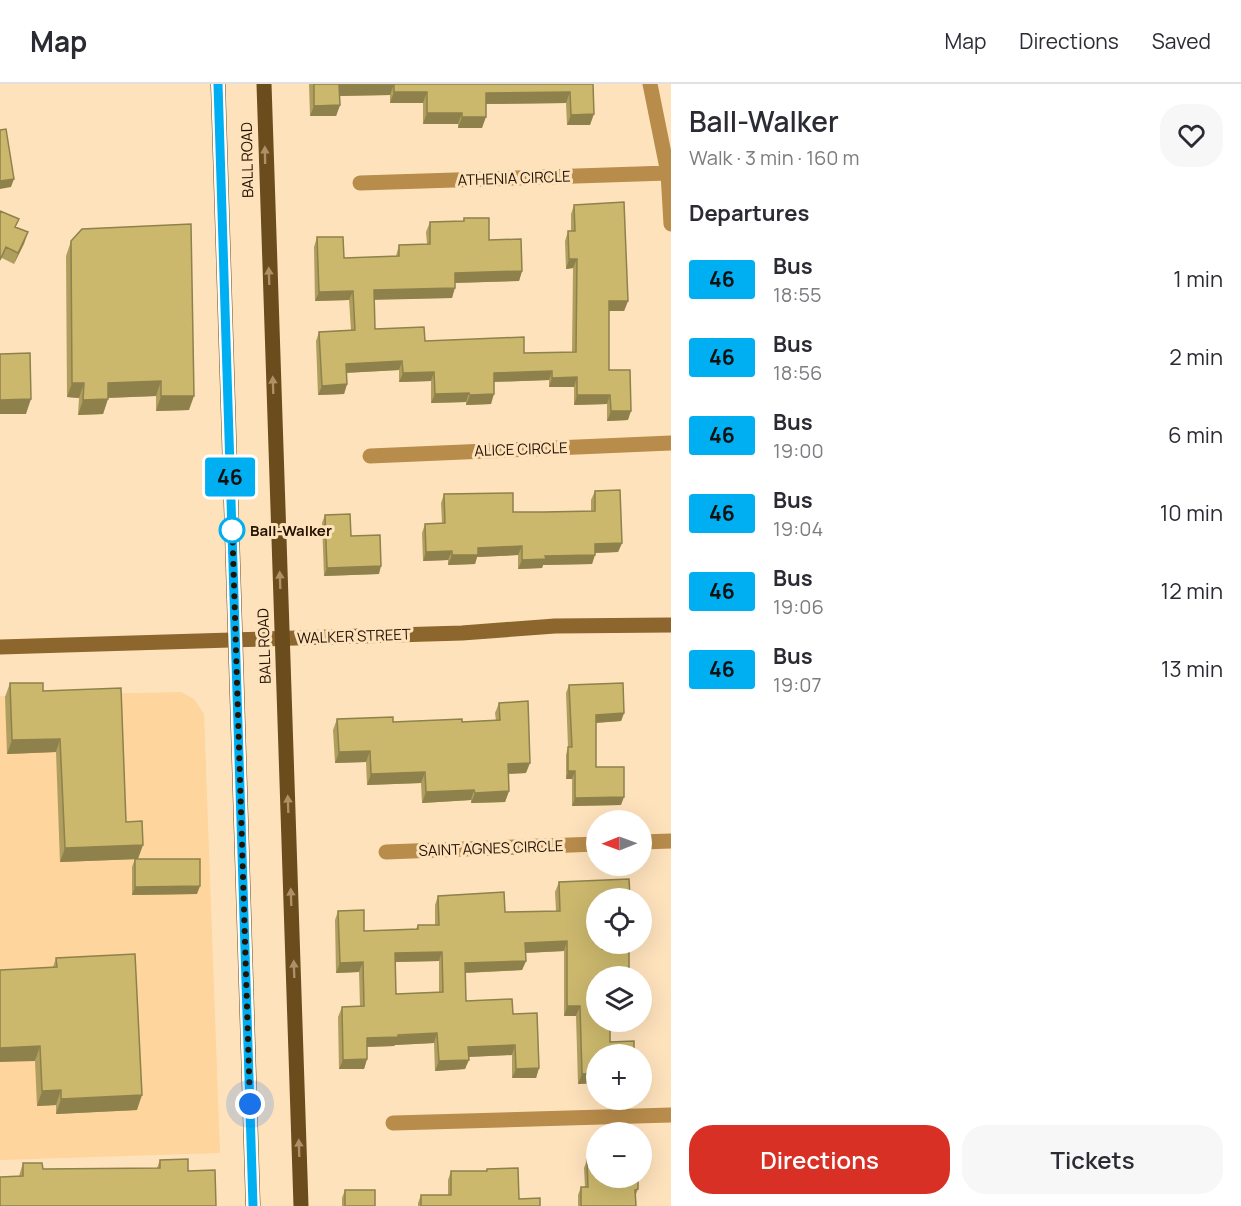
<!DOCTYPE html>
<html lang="en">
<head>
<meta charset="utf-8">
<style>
	:root { --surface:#fff; --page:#f7f7f7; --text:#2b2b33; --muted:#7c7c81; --line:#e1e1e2; --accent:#d93025 }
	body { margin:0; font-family:Manrope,sans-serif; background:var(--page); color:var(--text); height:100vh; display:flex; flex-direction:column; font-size:22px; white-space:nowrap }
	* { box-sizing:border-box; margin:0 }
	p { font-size:20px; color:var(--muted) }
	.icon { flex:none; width:33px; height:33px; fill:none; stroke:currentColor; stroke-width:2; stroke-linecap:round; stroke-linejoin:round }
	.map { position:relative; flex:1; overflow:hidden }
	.panel { display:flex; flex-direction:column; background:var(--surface); width:570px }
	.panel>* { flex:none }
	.badge { padding:0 12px; border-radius:4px; font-size:21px; line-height:39px }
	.needle { width:39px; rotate:269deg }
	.tools { position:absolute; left:586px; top:726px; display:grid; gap:12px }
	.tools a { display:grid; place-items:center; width:66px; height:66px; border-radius:50%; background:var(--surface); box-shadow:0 6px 24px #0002; font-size:30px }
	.you { position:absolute; width:30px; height:30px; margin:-15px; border:4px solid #fff; border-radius:50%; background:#1a73e8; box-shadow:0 0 0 9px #1a73e833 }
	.map>.badge { position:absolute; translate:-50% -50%; box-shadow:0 0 0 3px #fff }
	h2 { padding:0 18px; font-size:22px; line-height:54px }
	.round { display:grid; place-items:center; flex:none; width:63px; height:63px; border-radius:24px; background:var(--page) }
	.summary { display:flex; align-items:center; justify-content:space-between; height:102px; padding:0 18px }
	h1 { font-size:28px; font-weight:600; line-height:45px }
	.primary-button { display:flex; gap:12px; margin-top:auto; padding:12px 18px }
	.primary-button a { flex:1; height:69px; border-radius:24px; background:var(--accent); color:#fff; font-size:24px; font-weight:600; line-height:69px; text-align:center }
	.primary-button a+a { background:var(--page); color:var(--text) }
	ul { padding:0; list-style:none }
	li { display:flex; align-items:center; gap:18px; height:78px; padding:0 18px }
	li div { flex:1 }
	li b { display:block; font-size:22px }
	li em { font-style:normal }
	li .badge { min-width:66px; font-weight:700; text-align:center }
	header { display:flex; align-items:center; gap:36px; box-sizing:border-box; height:84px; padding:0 30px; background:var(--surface); border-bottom:2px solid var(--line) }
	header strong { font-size:28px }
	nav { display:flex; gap:33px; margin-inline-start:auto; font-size:21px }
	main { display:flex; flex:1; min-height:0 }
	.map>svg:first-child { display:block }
	.built { fill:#fed59c }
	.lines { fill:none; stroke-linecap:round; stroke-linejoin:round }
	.minor { stroke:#b88c4b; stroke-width:15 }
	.secondary { stroke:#8c662c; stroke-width:15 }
	.primary { stroke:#6a4c1d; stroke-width:15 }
	.wall { fill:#af9e5e; fill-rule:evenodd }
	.shaded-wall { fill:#8e814c }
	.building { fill:#cbb86d; stroke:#8e814c; stroke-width:1.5; fill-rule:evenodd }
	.oneway { fill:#ad9065 }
	.line-casing { stroke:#fff; stroke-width:14 }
	.line { stroke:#00aff2; stroke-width:9 }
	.walk { stroke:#241300; stroke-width:6; stroke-dasharray:0 10.8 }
	.stop-dot { fill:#fff; stroke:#00aff2; stroke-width:3 }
	.labels { text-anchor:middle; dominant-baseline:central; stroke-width:6; stroke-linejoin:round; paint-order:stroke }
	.street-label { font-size:15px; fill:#241300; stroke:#fee2bc }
	.stop-label { font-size:15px; font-weight:bold; fill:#241300; stroke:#fee2bc; text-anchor:start }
</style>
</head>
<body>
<header>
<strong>Map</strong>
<nav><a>Map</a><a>Directions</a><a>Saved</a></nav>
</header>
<main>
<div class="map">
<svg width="671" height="1122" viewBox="0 0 671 1122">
	<rect width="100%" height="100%" fill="#fee2bc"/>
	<path class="built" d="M181 608 194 615 204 630 220 1069 0 1076V612Z"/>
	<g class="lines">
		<path class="minor" d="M650 0 668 89 671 140
			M360 99 668 89
			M370 372 671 359
			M642 758 671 757
			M386 768 597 760
			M393 1039 671 1031"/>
		<path class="secondary" d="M0 563 462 549 555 542 671 541"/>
		<path class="primary" d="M218 0 253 1122
			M264 0 301 1122"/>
	</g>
	<path class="wall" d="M309 0H593L590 41H567L566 19 486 20 482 44H458V40H423V19H390V11L340 12V21L336 32H310Z
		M574 121 628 217 624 227H609V286L628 336 607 337V320L574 321V303H549V296L494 298 491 320 466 321V318L431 319V297L399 298V286L346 289 347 300 344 310 318 311 316 257 319 248 351 246 349 216 315 217 314 163 317 153 344 174 396 172 399 161 427 160 426 148 430 138 463 137 464 134 489 156 522 187 519 197 455 199 452 214 374 215 375 245 425 257 524 269 572 268 573 184 566 185 565 157 568 147H571V130Z
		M0 127 16 143 28 148 14 180 2 174Z
		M71 157 189 326 156 327V312L108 314 103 330 78 331 79 314 67 313 66 172Z
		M595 407 622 459 618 468 595 469 592 480 543 481 542 484 518 485V471L477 473 475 480 448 481V476L423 477 422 449 425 440 442 439 441 419 444 410 513 428H544L591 427V416Z
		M325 431 351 452 379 490 324 492 322 439Z
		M10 599 43 607 126 738 138 775 60 778 56 668 7 670 5 613Z
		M569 601 624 629 621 637 596 639V683L621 721 572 722V695H566V671L568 663 566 609Z
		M499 619 526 689 509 690V707L505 718 471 719V716L422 719 421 699 367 701 366 678 335 679 333 646 337 635 393 638H462L496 637 495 629Z
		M135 775 197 810 132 811V783Z
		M559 798 597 814 602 865 629 890 628 892H597V999L578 1000 576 932H564V867L526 869V877L522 886 465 889 466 917 513 930 539 984 536 994H512V971L469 973 465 985 435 987 434 959 395 961 394 962 367 963V975L364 985H339L338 933 342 923 360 922 359 888 336 889 335 836 338 827 364 847 416 845 418 841H435V821L438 812 505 828 556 827 555 808ZM439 877V908L396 910 395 878Z
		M56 874 137 1026 56 1030V1021L37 1022 35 977 53 883Z
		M160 1076 188 1087 19 1092 23 1079 43 1085 157 1084Z
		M587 1076 638 1105 635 1113 636 1122H578V1111L581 1103H585L584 1084Z
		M487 1085 519 1115 540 1122H418V1119L421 1111H448V1096L451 1087H486Z
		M345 1106 375 1122H342V1114Z"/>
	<path class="shaded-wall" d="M394 0 390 11 335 12 339 1Z
		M394 8H427L423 19H390Z
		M570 8 566 19 482 20 486 9Z
		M340 21 336 32H310L314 22Z
		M427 29H462L458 40H423Z
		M594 30 590 41H567L571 31Z
		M462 33H486L482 44H458Z
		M14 95 11 103 0 105V97Z
		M28 148 24 160 14 180 18 169Z
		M569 175H577L573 184 566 185Z
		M522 187 519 197 451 199 455 189Z
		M455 204 452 214 370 216 374 206Z
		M353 207 349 216 315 217 319 208Z
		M609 217H628L624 227H606Z
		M402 277 399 286 342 289 346 280Z
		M552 287 549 296 490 298 494 289Z
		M434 288 431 297 399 298 403 289Z
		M577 293 574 303H549L552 294Z
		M161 297 156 312 103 314 108 299Z
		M72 299H84L79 314 67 313Z
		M347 300 344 310 318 311 322 302Z
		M469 309 466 318 431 319 435 310Z
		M494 310 491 320 466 321 470 311Z
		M577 311H610L607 320 574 321Z
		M161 312H194L189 326 156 327Z
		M31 315 26 330H0V316Z
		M108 315 103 330 78 331 83 316Z
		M611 327H631L628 336 607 337Z
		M622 459 618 468 591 469 595 460Z
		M522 462 518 471 477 473 475 480 448 481 452 471 478 464Z
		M452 467 448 476 423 477 426 468Z
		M595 471 592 480 543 481 542 484 518 485 522 476 545 472Z
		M381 482 379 490 324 492 327 484Z
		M624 629 621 637 593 639 596 631Z
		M60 655 56 668 7 670 12 656Z
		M370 667 366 678 335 679 339 668Z
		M530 679 526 689 504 690 508 680Z
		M568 687H575L572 695H566Z
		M425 688 421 699 367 701 371 690Z
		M474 706 471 716 422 719 426 708Z
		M509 707 505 718 471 719 475 709Z
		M624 713 621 721 572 722 575 714Z
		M143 761 138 775 60 778 65 764Z
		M200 802 197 810 132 811 135 803Z
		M567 857 564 867 522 869 525 859Z
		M442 868 439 877 392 878 395 869Z
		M526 877 522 886 461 889 465 879Z
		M363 878 359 888 336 889 340 879Z
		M610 890H629L628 892H610Z
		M567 922H580L576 932H564Z
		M437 949 434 959 395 961 394 962 363 963 367 954Z
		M515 961 512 971 465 973 468 963Z
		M40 962 35 977 0 978V964Z
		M367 975 364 985H339L343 976Z
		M469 976 465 985 435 987 439 977Z
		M539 984 536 994H512L516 985Z
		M597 989V999L578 1000 582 990Z
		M61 1006 56 1021 37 1022 42 1007Z
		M142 1011 137 1026 56 1030 61 1015Z"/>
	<path class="building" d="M314 0H387L339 1 340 21 314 22Z
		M394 0H593L594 30 571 31 570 8 486 9V33H462V29H427V8H394Z
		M6 45 14 95 0 97V46Z
		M624 118 628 217H609V286H630L631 327H611L610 311H577V293L552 294V287L494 289V310L470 311 469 309 435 310 434 288 403 289 402 277 346 280 347 300 322 302 319 248 355 246 353 207 319 208 317 153H343L344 174 399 172V161L430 160V138L464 137V134H489V156L521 155 522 187 455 189V204L374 206 375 245 424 243 425 257 524 253V269L576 268 577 175H569L568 147H575L574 121Z
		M0 127 19 135 15 143 28 148 18 169 6 163 0 176Z
		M191 140 194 312H161V297L108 299V315L83 316 84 299H72L71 157 82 145Z
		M30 269 31 315 0 316V270Z
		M620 406 622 459 595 460V471L545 472 546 475 522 476V462L478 464V471H452V467L426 468 425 440 445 439 444 410 513 409V428H544L595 427V407Z
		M350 430 351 452 380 451 381 482 327 484 325 431Z
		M10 599H43V607L121 604 126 738 142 737 143 761 65 764 60 655 12 656Z
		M623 599 624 629 596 631V683H624V713L575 714V687H568V663H572L569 601Z
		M528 617 530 679 508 680 509 707 475 709 474 706 426 708 425 688 371 690 370 667 339 668 337 635 393 633V638L462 635V638L500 636 499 619Z
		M135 775H200V802L135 803Z
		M629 795 630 814H597V860H602V865H629V890H610V892H597V938H610V958L634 957V970H597V989L582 990 580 922H567V857L525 859 526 877 465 879 466 917 512 915 513 930 537 929 539 984 516 985 515 961 468 963 469 976 439 977 437 949 398 951V953L367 954V975L343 976 342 923 364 922 363 878 340 879 338 827 364 826V847L418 845V841H439L438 812 504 808 505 828 560 827 559 798ZM442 868 443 908 396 910 395 869Z
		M135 870 142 1011 61 1015V1006L42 1007 40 962 0 964V886L57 883 56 874Z
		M188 1075V1087L215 1086 216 1122H0V1093L23 1092V1079H42L43 1085 160 1084V1076Z
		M587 1076H597V1094H638V1105L635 1106 636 1122H581V1103H588Z
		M518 1084 519 1115 540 1114V1122H421V1111H451V1087H487V1085Z
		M345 1106H375V1122H345Z"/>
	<defs><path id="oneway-solid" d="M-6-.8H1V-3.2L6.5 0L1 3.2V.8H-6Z" transform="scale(1.5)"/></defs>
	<g class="oneway">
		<use href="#oneway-solid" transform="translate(265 71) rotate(-91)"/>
		<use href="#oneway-solid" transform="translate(269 192) rotate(-92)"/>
		<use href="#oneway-solid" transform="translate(273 301) rotate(-92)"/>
		<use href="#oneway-solid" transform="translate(280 496) rotate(-92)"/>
		<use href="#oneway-solid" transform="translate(288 720) rotate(-92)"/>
		<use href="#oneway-solid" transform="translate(291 813) rotate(-92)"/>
		<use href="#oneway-solid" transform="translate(294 885) rotate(-92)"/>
		<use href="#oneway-solid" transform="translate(299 1064) rotate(-92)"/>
	</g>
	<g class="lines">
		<g class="line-casing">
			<path id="line" d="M218 0 253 1122"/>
		</g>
		<use href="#line" class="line"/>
		<path class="walk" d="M232 446V436L250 1020"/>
	</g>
	<circle class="stop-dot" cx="232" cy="446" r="12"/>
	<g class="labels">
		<g class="street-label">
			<text transform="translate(247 76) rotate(-91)">BALL ROAD</text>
			<text transform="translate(514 94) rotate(-2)">ATHENIA CIRCLE</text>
			<text transform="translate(521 365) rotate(-2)">ALICE CIRCLE</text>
			<text transform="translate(354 552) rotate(-2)">WALKER STREET</text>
			<text transform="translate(264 562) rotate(-92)">BALL ROAD</text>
			<text transform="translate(491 764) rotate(-2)">SAINT AGNES CIRCLE</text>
		</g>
		<g class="stop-label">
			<text x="250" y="446">Ball-Walker</text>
		</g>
	</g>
</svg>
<div class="tools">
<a><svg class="needle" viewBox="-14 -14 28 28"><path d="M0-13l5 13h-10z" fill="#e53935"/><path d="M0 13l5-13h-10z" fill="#7c7c81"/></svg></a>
<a><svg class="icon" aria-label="locate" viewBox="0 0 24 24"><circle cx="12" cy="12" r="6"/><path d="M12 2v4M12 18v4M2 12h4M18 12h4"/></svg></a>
<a><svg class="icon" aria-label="layers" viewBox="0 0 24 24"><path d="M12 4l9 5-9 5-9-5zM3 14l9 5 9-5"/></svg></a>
<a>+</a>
<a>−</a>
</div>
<div class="you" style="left:250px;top:1020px"></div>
<b class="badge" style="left:230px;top:393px;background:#00aff2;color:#111">46</b>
</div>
<section class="panel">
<div class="summary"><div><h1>Ball-Walker</h1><p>Walk · 3 min · 160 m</p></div><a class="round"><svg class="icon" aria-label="heart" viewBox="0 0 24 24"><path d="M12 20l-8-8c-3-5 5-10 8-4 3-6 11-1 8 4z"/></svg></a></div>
<h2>Departures</h2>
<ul>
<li><span class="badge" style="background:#00aff2;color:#111">46</span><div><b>Bus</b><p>18:55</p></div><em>1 min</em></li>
<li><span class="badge" style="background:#00aff2;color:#111">46</span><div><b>Bus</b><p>18:56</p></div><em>2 min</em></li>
<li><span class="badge" style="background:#00aff2;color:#111">46</span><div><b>Bus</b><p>19:00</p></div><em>6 min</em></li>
<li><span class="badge" style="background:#00aff2;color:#111">46</span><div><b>Bus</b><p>19:04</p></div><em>10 min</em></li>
<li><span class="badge" style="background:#00aff2;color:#111">46</span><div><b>Bus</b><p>19:06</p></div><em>12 min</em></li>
<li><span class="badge" style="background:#00aff2;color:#111">46</span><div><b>Bus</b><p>19:07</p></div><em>13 min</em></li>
</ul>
<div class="primary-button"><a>Directions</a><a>Tickets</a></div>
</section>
</main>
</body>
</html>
